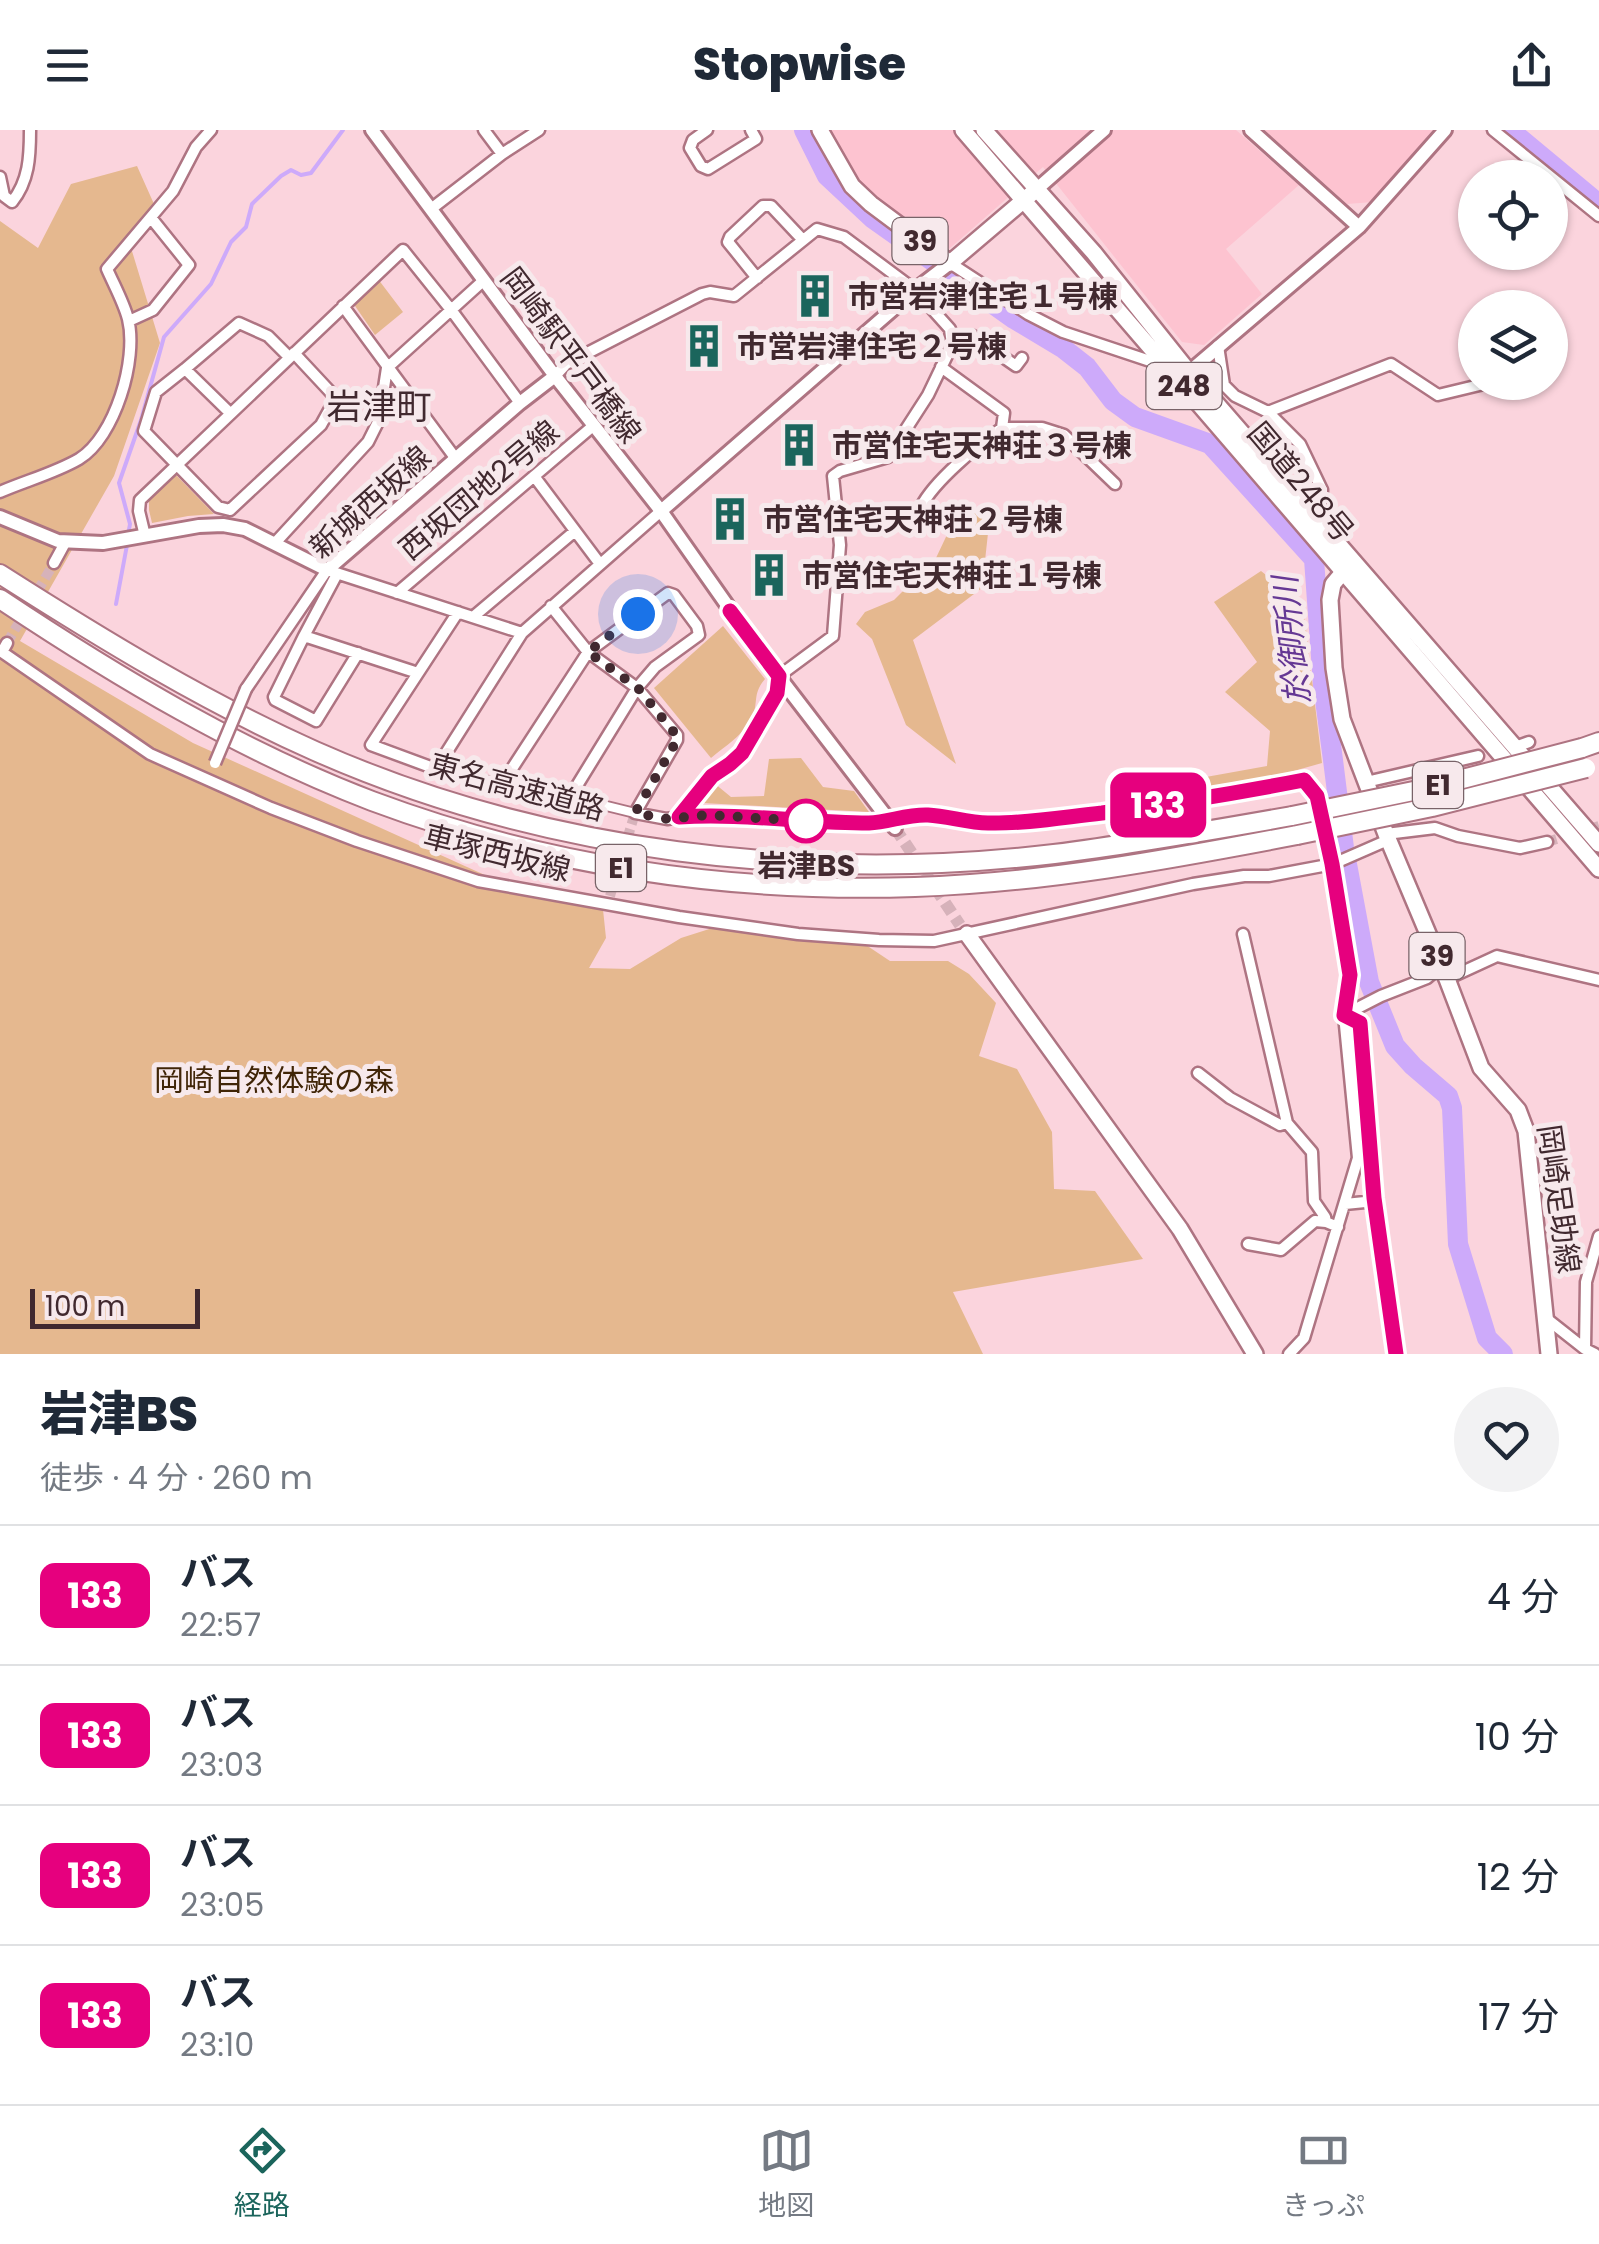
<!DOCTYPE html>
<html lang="ja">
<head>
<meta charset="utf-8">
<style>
	:root { --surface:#fff; --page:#f2f2f3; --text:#1f2937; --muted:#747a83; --line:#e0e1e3; --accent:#1b655c }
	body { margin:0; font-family:Poppins,"Noto Sans JP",sans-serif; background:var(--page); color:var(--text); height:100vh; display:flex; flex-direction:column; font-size:38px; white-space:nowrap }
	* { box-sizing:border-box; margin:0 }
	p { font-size:32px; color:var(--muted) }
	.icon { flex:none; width:55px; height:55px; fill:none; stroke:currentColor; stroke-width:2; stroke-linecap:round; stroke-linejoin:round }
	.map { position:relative; height:1224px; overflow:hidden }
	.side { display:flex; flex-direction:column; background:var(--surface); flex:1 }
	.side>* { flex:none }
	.badge { padding:0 20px; border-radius:15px; font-size:35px; line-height:65px }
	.fabs { position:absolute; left:1458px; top:30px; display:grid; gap:20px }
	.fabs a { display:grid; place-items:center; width:110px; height:110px; border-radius:50%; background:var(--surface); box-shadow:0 2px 8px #0004; font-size:50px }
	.scale { position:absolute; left:30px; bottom:25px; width:170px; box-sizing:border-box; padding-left:10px; border:5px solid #41292f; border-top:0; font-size:28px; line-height:35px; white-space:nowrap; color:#41292f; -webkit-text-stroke:8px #f7e9ec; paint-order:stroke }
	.you { position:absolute; width:50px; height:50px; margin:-25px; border:8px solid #fff; border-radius:50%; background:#1a73e8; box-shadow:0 0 0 15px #1a73e833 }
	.map>.badge { position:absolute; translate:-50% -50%; box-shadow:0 0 0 5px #fff }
	.round { display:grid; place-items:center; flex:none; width:105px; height:105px; border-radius:52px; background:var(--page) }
	.head { display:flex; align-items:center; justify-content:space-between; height:170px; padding:0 40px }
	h1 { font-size:48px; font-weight:800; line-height:75px }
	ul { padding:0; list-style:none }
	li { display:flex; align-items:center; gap:30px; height:140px; padding:0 40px; border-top:2px solid var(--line) }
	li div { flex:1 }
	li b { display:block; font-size:38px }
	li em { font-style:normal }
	li .badge { min-width:110px; font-weight:700; text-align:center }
	header { display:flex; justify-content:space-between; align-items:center; height:130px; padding:0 40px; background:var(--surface); font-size:45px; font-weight:800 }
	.tabs { display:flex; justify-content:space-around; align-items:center; height:140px; border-top:2px solid var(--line); background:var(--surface); font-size:28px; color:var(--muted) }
	.tabs a { display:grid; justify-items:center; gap:5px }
	.tabs .current { color:var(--accent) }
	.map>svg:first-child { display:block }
	.built { fill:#fdc3d0 }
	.green { fill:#e5b88f }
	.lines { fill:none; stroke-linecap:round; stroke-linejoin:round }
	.stream { stroke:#cdaafa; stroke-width:4 }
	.river { stroke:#cdaafa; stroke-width:20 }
	.minor-tunnel { stroke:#d6b2ba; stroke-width:10; stroke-dasharray:10 5; stroke-linecap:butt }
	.tertiary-tunnel { stroke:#d6b2ba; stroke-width:12; stroke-dasharray:12 6; stroke-linecap:butt }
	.pedestrian-casing { stroke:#ae7482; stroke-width:12 }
	.minor-casing { stroke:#ae7482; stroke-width:15 }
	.tertiary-casing { stroke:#ae7482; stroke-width:18 }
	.primary-casing { stroke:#ae7482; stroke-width:20 }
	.trunk-casing { stroke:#ae7482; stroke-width:20 }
	.motorway-casing { stroke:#ae7482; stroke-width:22 }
	.pedestrian { stroke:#fff; stroke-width:8 }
	.minor { stroke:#fff; stroke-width:10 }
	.tertiary { stroke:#fff; stroke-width:12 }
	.primary { stroke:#fff; stroke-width:15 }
	.trunk { stroke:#fff; stroke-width:15 }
	.motorway { stroke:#fff; stroke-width:18 }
	.minor-bridge-casing { stroke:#ae7482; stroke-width:15; stroke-linecap:butt }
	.motorway-bridge-casing { stroke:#ae7482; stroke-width:22; stroke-linecap:butt }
	.minor-bridge { stroke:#fff; stroke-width:10 }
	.motorway-bridge { stroke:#fff; stroke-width:18 }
	.line-casing { stroke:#fff; stroke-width:22 }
	.line { stroke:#e6007e; stroke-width:15 }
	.walk { stroke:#41292f; stroke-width:10; stroke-dasharray:0 18 }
	.stop-dot { fill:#fff; stroke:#e6007e; stroke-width:5 }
	.labels { text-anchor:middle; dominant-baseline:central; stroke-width:10; stroke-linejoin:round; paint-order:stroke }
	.shield { fill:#f7e9ec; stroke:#786368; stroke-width:2.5 }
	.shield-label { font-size:28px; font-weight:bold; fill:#41292f }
	.poi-label { font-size:30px; font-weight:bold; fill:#41292f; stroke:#f7e9ec; text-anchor:start }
	.street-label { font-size:30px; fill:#41292f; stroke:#f7e9ec }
	.stop-label { font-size:30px; font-weight:bold; fill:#41292f; stroke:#f7e9ec }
	.park-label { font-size:30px; fill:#402507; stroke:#f7e9ec }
	.water-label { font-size:32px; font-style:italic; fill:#653894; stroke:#f7e9ec }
	.quarter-label { font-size:35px; fill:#41292f; stroke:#f7e9ec }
</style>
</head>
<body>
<header><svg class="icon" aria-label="menu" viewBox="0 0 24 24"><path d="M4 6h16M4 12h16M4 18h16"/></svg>Stopwise<svg class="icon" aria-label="share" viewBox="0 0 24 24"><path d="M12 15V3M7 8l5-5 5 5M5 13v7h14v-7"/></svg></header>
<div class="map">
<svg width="1599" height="1224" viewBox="0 0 1599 1224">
	<rect width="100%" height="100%" fill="#fbd4dd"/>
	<path class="built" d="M829 0H1236L1299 55 1226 119 1262 164 1204 215 1182 212 1043 37 949 119 868 63Z
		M1264 0H1433L1373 72 1347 74Z"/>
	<path class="green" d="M137 36 154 74 128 108 160 213 114 346 20 511 193 613 509 756 602 770 606 808 589 838 630 839 681 808 725 794 791 796 851 805 890 831H948L969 844 996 873 979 926 1017 939 1052 1002 1054 1059 1095 1061 1143 1129 953 1162 983 1224H0V91L38 118 71 54Z
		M378 149 403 182 375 205 353 173Z
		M175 344 214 384 188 386 152 393 149 380V370Z
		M962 373 990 385 982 458 913 510 956 634 906 595 872 509 856 494 865 482 894 470 936 428Z
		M1261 441 1303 474 1322 633 1283 644 1153 666 1119 663 1133 646 1167 654 1267 636 1270 601 1225 562 1257 532 1214 472Z
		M723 496 765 549C752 564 759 572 752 587 745 604 724 617 711 628L654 558Z
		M801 628 823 657 854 661 869 682 702 673 714 653 731 667 764 666 769 629Z"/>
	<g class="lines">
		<path class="stream" d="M128 405 130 394 119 353 141 290 164 207 211 154 231 112 246 97 252 74 281 46 291 40 301 45 311 43 343 0
			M116 474 127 415"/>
		<path class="river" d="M804 0 827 46 872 88 1014 189 1064 219 1087 237 1113 271 1135 287 1210 314 1314 429 1323 555 1333 630 1344 718 1369 852 1395 916 1413 936 1448 966 1452 978 1458 1114 1487 1208 1503 1224
			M1510 0 1599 74"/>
		<path class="minor-tunnel" d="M7 513 54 433
			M1547 712 1599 696
			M610 766 635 683"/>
		<path class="tertiary-tunnel" d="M895 698 960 795"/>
		<g class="pedestrian-casing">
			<path id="pedestrian" d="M436 639 502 654
				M570 667 635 683"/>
		</g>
		<g class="minor-casing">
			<path id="minor" d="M484 0 502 24
				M707 0 693 10 690 18 701 36 708 39 756 9 751 0
				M1493 0 1599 86
				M0 47 4 66 12 72C29 51 30 27 30 0
				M431 79 502 24 539 0
				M950 133 1028 184 1063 202 1153 232
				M757 148 728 112 730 107 763 76H771L802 109
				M343 176 456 329
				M129 191 153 180 189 135 152 89
				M951 207 973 206 1016 236 1022 228
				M1218 216 1224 255 1235 266 1268 282 1300 314 1322 360 1321 382
				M941 237 1004 283 1002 298H1042L1064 305 1115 354
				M185 239 239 193 268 206 289 227
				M1268 282 1391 234 1438 265 1492 252
				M230 283 185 239 156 262 144 301 218 377 230 380 321 295 336 268 294 223
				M534 346 600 434
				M0 362C25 351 55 343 79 329 115 307 138 229 128 189 124 173 114 155 107 139L173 61 196 17 211 0
				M921 377C934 351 978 315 1002 298
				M145 406 139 381 140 370 403 120 452 181 520 273
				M275 413 368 312 379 290 387 238 483 151
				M54 433 66 411
				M337 444 304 506 418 543
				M397 463 593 296
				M668 463 674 465 697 496 699 505 655 537 637 558 570 667 502 654 588 522Z
				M551 476 588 522 637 558 677 605V610L635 683 667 689 679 687 712 646 731 634 742 623 777 563 779 546 833 506 840 415 833 346 840 341 888 327 928 265 952 215 950 199 915 160 844 107 817 99 734 166 710 162 702 164 566 234 555 246
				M458 482 371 615 436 639 522 503 661 381
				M473 487 575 401
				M304 506 274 567 275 570 316 591 358 523
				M7 513 2 522 150 624 271 678 357 711 478 751 679 787 798 804 879 810 934 811 1193 754 1244 746H1269L1333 734 1388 710
				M246 559 327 440 522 503
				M1518 616 1529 612
				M1366 652 1478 626
				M679 687C742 683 805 694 869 693 889 693 908 684 928 685 948 686 968 693 988 693 1024 694 1059 688 1094 684 1165 675 1234 664 1304 650L1317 666 1321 681
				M1386 704 1435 698 1458 706 1520 718 1547 712
				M1243 804 1287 993 1312 1022 1314 1071 1325 1087 1326 1092 1338 1097
				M1447 849 1497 826 1599 850
				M1344 885 1360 893 1374 1068 1397 1224
				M1344 885 1381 866 1427 848 1441 836
				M1198 943 1230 968 1280 995 1287 993
				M1345 1074 1375 1071
				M1248 1114 1281 1120 1315 1091 1326 1092
				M1547 1189 1585 1219 1595 1224
				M1585 1219 1586 1152 1599 1106
				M1289 1224 1304 1208 1358 1028 1344 885 1350 845 1333 734 1324 697"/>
		</g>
		<g class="tertiary-casing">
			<path id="tertiary" d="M372 0 555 246 661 381 760 522 895 698
				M1251 0 1359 97
				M1037 59 1104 0
				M1189 242 1359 97 1445 0
				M661 381 915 160 950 133
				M0 387 58 411 103 413 199 396 223 395 245 399 327 440 520 273 555 246"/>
		</g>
		<g class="primary-casing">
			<path id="primary" d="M820 0 852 56 871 74 950 133 1037 59
				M1350 434 1333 454 1330 470 1334 538 1342 589 1386 704 1447 849 1481 938 1518 980 1526 1001 1549 1224
				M967 804 1180 1099 1255 1224"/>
		</g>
		<g class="trunk-casing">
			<path id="trunk" d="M963 0C1176 245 1386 494 1599 739
				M984 0 1094 123 1189 242 1599 714"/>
		</g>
		<g class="motorway-casing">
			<path id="motorway" d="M0 444C102 509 205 572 315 621 543 722 807 753 1054 724 1133 714 1213 700 1292 686
				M0 469C117 547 241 621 372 671 546 736 730 763 915 757 1043 753 1171 729 1297 705
				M1582 618 1599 612"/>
		</g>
		<use href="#pedestrian" class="pedestrian"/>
		<use href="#minor" class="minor"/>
		<use href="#tertiary" class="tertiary"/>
		<use href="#primary" class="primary"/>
		<use href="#trunk" class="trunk"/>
		<use href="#motorway" class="motorway"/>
		<g class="minor-bridge-casing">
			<path id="minor-bridge" d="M215 633 246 559"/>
		</g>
		<g class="motorway-bridge-casing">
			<path id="motorway-bridge" d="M1292 686 1428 658 1582 618
				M1297 705 1432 677 1586 638"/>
		</g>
		<use href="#minor-bridge" class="minor-bridge"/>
		<use href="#motorway-bridge" class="motorway-bridge"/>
	</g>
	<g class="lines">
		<g class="line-casing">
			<path id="line" d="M730 481 779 546 777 563 742 623 730 634 712 646 679 687C742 683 805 693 869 693 889 692 908 684 928 685 948 686 968 693 988 693 1026 694 1064 687 1102 683 1170 674 1237 663 1304 650L1317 666 1332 734 1350 845 1344 885 1360 893 1374 1068 1396 1224"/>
		</g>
		<use href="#line" class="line"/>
		<path class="walk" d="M638 484 588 522 638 558 677 606V610L635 683 667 689 708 685 806 691"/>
	</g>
	<defs>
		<g id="building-bare" transform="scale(3.45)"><path d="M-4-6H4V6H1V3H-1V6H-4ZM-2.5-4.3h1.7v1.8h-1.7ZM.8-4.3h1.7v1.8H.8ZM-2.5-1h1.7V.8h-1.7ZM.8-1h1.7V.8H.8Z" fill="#1b655c" stroke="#f7e9ec" stroke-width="2.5" paint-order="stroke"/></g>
	</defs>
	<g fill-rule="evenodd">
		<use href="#building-bare" x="815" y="166"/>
		<use href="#building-bare" x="704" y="216"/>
		<use href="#building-bare" x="799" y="315"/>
		<use href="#building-bare" x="730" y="389"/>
		<use href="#building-bare" x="769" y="445"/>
	</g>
	<circle class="stop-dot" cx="806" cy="691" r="20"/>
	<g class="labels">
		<g class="shield">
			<rect x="892.5" y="88" width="55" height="46" rx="8"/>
			<rect x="1146.5" y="233" width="75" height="46" rx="8"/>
			<rect x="1413" y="632" width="50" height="46" rx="8"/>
			<rect x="596" y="715" width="50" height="46" rx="8"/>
			<rect x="1409.5" y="803" width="55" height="46" rx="8"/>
		</g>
		<g class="shield-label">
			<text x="920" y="111">39</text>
			<text x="1184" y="256">248</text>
			<text x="1438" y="655">E1</text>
			<text x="621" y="738">E1</text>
			<text x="1437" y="826">39</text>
		</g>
		<g class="poi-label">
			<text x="848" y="166">市営岩津住宅１号棟</text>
			<text x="737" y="216">市営岩津住宅２号棟</text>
			<text x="832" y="315">市営住宅天神荘３号棟</text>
			<text x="763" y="389">市営住宅天神荘２号棟</text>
			<text x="802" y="445">市営住宅天神荘１号棟</text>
		</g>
		<g class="street-label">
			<text transform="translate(571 225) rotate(53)">岡崎駅平戸橋線</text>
			<text transform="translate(1301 352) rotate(50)">国道248号</text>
			<text transform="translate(479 360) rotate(-40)">西坂団地2号線</text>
			<text transform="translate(370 372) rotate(-42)">新城西坂線</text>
			<text transform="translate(517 657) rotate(15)">東名高速道路</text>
			<text transform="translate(497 723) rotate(14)">車塚西坂線</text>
			<text transform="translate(1559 1069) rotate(82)">岡崎足助線</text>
		</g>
		<g class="stop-label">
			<text x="806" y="735">岩津BS</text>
		</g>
		<g class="park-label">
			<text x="274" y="950">岡崎自然体験の森</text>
		</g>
		<g class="water-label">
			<text transform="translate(1291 510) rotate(-96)">於御所川</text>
		</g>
		<g class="quarter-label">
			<text x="379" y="276">岩津町</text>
		</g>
	</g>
</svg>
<div class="fabs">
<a><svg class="icon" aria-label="locate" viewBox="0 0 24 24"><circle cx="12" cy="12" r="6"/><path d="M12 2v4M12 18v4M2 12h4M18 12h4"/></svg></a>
<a><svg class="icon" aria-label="layers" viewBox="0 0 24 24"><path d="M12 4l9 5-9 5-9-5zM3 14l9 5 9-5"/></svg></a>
</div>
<div class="scale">100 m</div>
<div class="you" style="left:638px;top:484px"></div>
<b class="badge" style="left:1158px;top:675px;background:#e6007e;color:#fff">133</b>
</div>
<section class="side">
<div class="head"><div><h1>岩津BS</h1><p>徒歩 · 4 分 · 260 m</p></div><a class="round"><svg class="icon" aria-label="heart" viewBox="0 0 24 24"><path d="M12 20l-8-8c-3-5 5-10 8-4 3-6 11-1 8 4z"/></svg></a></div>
<ul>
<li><span class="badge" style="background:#e6007e;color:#fff">133</span><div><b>バス</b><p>22:57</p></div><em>4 分</em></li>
<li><span class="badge" style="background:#e6007e;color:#fff">133</span><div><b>バス</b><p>23:03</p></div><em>10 分</em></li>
<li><span class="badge" style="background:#e6007e;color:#fff">133</span><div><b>バス</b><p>23:05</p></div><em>12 分</em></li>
<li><span class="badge" style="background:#e6007e;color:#fff">133</span><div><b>バス</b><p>23:10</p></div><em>17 分</em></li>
</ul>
</section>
<nav class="tabs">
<a class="current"><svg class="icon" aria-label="directions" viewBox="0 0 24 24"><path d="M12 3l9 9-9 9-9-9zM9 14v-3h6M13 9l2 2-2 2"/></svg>経路</a>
<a><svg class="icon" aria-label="map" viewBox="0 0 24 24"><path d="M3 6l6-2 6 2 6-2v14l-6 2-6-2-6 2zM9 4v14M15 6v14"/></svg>地図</a>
<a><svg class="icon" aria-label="tickets" viewBox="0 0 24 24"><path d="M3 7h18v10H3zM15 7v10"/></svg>きっぷ</a>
</nav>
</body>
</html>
